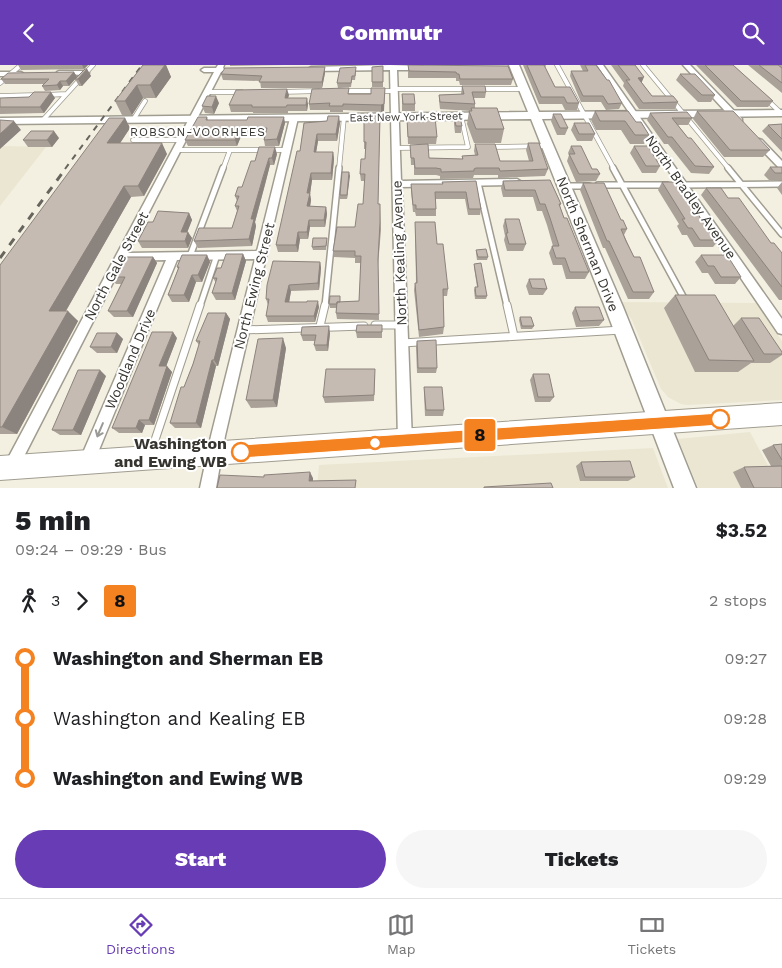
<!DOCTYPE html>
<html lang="en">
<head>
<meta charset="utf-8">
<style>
	:root { --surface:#fff; --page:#f6f6f6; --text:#202124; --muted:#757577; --line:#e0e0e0; --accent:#673cb4 }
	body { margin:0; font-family:"Work Sans",sans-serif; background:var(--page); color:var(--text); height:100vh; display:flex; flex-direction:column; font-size:19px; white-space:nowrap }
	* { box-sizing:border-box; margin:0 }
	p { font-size:16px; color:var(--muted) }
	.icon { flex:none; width:28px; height:28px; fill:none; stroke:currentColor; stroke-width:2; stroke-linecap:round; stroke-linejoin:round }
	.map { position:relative; height:423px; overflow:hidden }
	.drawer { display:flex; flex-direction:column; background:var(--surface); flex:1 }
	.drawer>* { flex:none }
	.badge { padding:0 10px; border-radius:4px; font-size:18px; line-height:32px }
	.map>.badge { position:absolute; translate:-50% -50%; box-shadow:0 0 0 2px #fff }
	.legs { display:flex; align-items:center; gap:8px; height:55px; padding:0 15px; font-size:16px }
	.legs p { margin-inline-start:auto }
	.summary { display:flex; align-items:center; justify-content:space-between; height:85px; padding:0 15px }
	h1 { font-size:28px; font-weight:800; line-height:38px }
	.cta { display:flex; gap:10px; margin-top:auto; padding:10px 15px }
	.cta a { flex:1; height:58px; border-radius:30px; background:var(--accent); color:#fff; font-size:20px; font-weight:800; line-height:58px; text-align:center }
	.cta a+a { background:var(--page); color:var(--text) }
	ul { padding:0 15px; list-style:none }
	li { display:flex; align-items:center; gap:18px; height:60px; font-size:19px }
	li i { display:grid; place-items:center; width:8px; height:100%; margin:0 6px; background:currentColor }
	li i::after { content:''; width:12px; height:12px; margin:-6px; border:4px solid; border-radius:50%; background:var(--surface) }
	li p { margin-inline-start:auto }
	li:first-child i { background:linear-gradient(#0000 50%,currentColor 0) }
	li:last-child i { background:linear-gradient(currentColor 50%,#0000 0) }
	header { display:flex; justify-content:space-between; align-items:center; height:65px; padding:0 15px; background:var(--accent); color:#fff; font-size:22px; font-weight:800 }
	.tab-bar { display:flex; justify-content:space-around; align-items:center; height:70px; border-top:1px solid var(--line); background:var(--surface); font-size:14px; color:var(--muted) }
	.tab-bar a { display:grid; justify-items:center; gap:2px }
	.tab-bar .active { color:var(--accent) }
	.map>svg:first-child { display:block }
	.built { fill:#eae6d1 }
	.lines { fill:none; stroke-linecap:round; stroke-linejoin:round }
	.lane-far2-casing { stroke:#a09d90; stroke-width:5.5 }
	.lane-far1-casing { stroke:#a09d90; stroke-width:8 }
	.lane-casing { stroke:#a09d90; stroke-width:9 }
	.street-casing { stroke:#a09d90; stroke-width:3 }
	.secondary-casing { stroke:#a09d90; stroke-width:3 }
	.primary-casing { stroke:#a09d90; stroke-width:2 }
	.lane-far2 { stroke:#fff; stroke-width:4 }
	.lane-far1 { stroke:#fff; stroke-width:5 }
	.lane { stroke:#fff; stroke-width:7 }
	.street { fill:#fff; fill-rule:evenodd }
	.secondary { fill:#fff; fill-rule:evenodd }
	.primary { fill:#fff; fill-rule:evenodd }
	.rail-far1 { stroke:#67655e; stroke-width:2; stroke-dasharray:6 6; stroke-linecap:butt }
	.rail { stroke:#67655e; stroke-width:3; stroke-dasharray:8 8; stroke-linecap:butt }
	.wall { fill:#aaa199 }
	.shaded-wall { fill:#8b837d }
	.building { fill:#c6bbb2; stroke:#8b837d }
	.oneway { stroke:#9a9a97 }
	.line-1 { fill:#f58220; stroke:#fff }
	.stop-1-dot { fill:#fff; stroke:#f58220; stroke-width:2.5 }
	.labels { text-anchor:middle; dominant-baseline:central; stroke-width:4; stroke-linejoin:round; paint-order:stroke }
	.far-street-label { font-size:11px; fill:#36342f; stroke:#fff }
	.far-neighbourhood-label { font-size:12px; letter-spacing:1px; fill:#36342f; stroke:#fff }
	.street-label { font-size:14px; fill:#36342f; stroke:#fff }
	.near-stop-label { font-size:16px; font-weight:bold; fill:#36342f; stroke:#fff; text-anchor:end }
</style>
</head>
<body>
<header><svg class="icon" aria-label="back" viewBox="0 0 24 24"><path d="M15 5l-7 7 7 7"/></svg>Commutr<svg class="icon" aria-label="search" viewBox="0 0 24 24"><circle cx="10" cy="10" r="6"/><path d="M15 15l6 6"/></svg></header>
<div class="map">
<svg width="782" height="423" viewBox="0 0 782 423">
	<rect width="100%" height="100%" fill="#f3f0e2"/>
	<path class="built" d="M2 81 46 82 0 141V83Z
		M618 237 756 238 782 276V335L687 340 681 339 668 332 661 324 632 255Z
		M750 367 780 423H698L678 374Z
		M653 383 668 423H317L319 400Z"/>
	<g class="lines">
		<g class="lane-far2-casing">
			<path id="lane-far2" d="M557 0 614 104
				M643 0 729 104
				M0 18 21 0
				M394 24H469
				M479 24H523
				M343 26H394
				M206 27H242
				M281 27 319 26
				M47 30 66 29
				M0 31 38 30
				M765 33 782 49
				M133 55 145 36
				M42 56 93 0
				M133 75H181
				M490 82 547 81
				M396 83 468 82 461 51
				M176 85H287
				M223 104 230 85
				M339 104 344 52"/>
		</g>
		<g class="lane-far1-casing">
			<path id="lane-far1" d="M613 103 685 235
				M728 103 782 169
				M478 118 507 241
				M598 120H667
				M681 120 782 119
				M564 121H589
				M190 191 223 103
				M200 241 217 190
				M325 241 339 103"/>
		</g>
		<g class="lane-casing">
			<path id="lane" d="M507 240 514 271
				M375 260H401
				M320 261 325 240
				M243 265 364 261
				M402 278 622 265
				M151 387 200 240"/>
		</g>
		<g class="street-casing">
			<path id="street" d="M218 0H224L223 3 225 5 221 7 128 188 257 186 290 53 297 51 298 53 225 371 216 423H200L211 371 255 194 177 195 92 402 87 405 82 402 79 397 166 195 124 196 16 407 11 410 6 407 3 402 6 397 214 7H204L201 5 204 3H216Z
				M390 0 422 1 425 3 422 5H397L401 116 517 114 522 117 517 120 402 122 412 376 410 381 405 383 400 381 398 376 390 5 311 6 308 4 311 2Z
				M597 0H603L782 254V269L778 268Z
				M683 0H690L742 54V58H736Z
				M59 6H86L89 8 86 10 57 9V7Z
				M0 7H21L24 9 21 11H0Z
				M759 74 762 75 782 96V104L779 103 756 79 755 77Z"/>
		</g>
		<g class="secondary-casing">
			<path id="secondary" d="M509 0H519L539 47 782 45V51L542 54 623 242 696 423H674L605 242 531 54 0 59V53L528 47Z"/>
		</g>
		<g class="primary-casing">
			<path id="primary" d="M782 338V360L0 415V391Z"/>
		</g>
		<use href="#lane-far2" class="lane-far2"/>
		<use href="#lane-far1" class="lane-far1"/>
		<use href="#lane" class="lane"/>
		<use href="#street" class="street"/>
		<use href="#secondary" class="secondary"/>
		<use href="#primary" class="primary"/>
		<path class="rail-far1" d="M65 104 142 0"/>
		<path class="rail" d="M0 193 66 103"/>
	</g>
	<path class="wall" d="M18 0H88L84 4 21 5Z
		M143 0H166L171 12 156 33H143L132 50H122L115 36Z
		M230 0H285L230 1Z
		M408 0 513 14 511 20H460L459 16H456V13H408Z
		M523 0H546L545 3 555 22 579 38 577 45H565L562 39H539Z
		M580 0H596L622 38 619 44 606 45 601 37H581L570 11 571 6H583Z
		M611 0H635L642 18 652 31 678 37 675 44H639L623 21 624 18Z
		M696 0H733L773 36 768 42H737Z
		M748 0H782V28Z
		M383 1V22H372V2Z
		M87 4 91 11 82 21H79L75 14Z
		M74 7 77 12 69 21H63L60 25 45 26 42 21 44 19H5L1 14Z
		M356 7 355 15H352L351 22 338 23 337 18Z
		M325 8 322 23H261L260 16 223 15 221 9Z
		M680 9 715 30 711 37H698L676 15Z
		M462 21 486 27 485 33H474L475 39V43L504 64 501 78H474L467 59 469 46H471L440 44 439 36V30L461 29Z
		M371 23 384 46 381 47 343 45V47H330V45H310L309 39 350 29H371Z
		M402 29 415 39V46H402Z
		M289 30 288 33 308 39 307 46H288V48H253V47H231L229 40Z
		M0 33H55L44 48 0 49Z
		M219 38 214 49 205 48 202 41Z
		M595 46 636 57 649 70 644 79H630L621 65H596L591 55Z
		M697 46 770 85 763 92H724L693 54Z
		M650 48 692 53 688 60H678L688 73 714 102 709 109 691 108 668 79H664L647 55Z
		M553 49 568 63 565 70H557L551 56Z
		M207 52 208 55 285 58 279 81H265L264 75 265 69H242L237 81H188L185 75Z
		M454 52 462 61 461 68H455L454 59Z
		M125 53 130 63 120 78 167 89 144 131 131 132 66 246 78 256 17 369H0V200Z
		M407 54 437 72 436 79H408Z
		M380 57 378 139H380L381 165 378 201 379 255 337 254 336 248V243H330L329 239 340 231V237L359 236 361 198H355V193L334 192 333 186 355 162 363 139 365 116H361L360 109 365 94 366 84H364V77Z
		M304 58H340L337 76H318L316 87H333L334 94 332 115H312L310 129 311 135 310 141 326 142 327 149 325 162H310L308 174H300L298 187H278L276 180 300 86Z
		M574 58 595 69 592 76H577L571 65Z
		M782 59V87L762 66 768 60Z
		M59 73 52 82H28L23 75Z
		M528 78 548 104 545 111 498 113V110H474L473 113 440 114V111L436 110H414V100H411L410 80 429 93 462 94V91L475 90 474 86 475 79 500 96H529L526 85Z
		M571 81 592 104 600 109 596 116 576 117 567 96 569 90 568 88Z
		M634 81 660 101 656 108H642L630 88Z
		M277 89 274 100H270L265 120 255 157 256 161 252 181 198 183 194 176 232 163 237 146 235 141 237 136 235 131 242 122 255 96Z
		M770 102H782V115H769L764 110Z
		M349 107 347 134H340V130Z
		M550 115 561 139 560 141 564 153 589 207 585 214H566L562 200H553L549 188 552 181H553L547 160 542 146H537L533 132H503L501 123 503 116Z
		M476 116 481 144 480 150H468L465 134H435L436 144V151H416L415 147H413L411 126V119H442V117Z
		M662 117 701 154 719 175 713 182H694L687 170H682L677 161 679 159 658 125Z
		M782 117V130L777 123Z
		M583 118 621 155 627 164 624 170 634 192 654 227 649 234H628L605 183H603L580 125Z
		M706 123 771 178 782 191V235H779L701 130Z
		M189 148 192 155 187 167 192 173 188 183H142L138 176 153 157Z
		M505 154 526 179 523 186H507L504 175 505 171 503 161Z
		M415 157 437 179 448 224 447 231H443L444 262 443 269 419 272 414 225 415 218H416Z
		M327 176 326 185H313L312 182Z
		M476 185 488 192 487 195H477L476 188Z
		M243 189 246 196 235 235H216L212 228 216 218 213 213 221 203Z
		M207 190 210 197 202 217H196L189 237H172L168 230 178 204 177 202Z
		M701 190 741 212 735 219H715L708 208H702L695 197Z
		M153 192 157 198 133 252H114L108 246 121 219H116L110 212Z
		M320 197 321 203 319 225 291 226 289 237 319 242 315 257H268L266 251 268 240 266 234Z
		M474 199 487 231 486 234H475L474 225 475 222H477L474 202Z
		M529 214 547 224 543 230H529L526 221Z
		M675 230 733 261 741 253 782 287V290L770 298H751L738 307H695L664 243Z
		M575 242 604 255 599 261 576 262 572 248Z
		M226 248 230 254 218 301H216L201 363H175L170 358 193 299 199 280 196 276Z
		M520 252 534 261 532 264H521L519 255Z
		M382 260V273H357L356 267Z
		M117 268 123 274 117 288H97L90 282Z
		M330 268 328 286H316L314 280 315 276H303L301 270Z
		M177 273 166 301 172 307 154 360H145L142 368H119L112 363Z
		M417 276 437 303 436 308H417L416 282Z
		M286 283 277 342 251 343 246 335Z
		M533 309 554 332 550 337H535L530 315Z
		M375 310 374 336 325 338 323 332Z
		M106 311 81 370H60L52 365Z
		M424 322 444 345 443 351H425L424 328Z
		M782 379V423H741L733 407 744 402 771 401 762 385 773 380Z
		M581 397 635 412 628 416H580L576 401Z"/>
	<path class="shaded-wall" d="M82 0H88L84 4Z
		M165 0H166L171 12 156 33 150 20Z
		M325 2V8L322 23V17Z
		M87 4 91 11 82 21 78 14Z
		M74 7 77 12 69 21 66 16Z
		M644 12 641 19 638 13Z
		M60 16 63 21 60 25 57 20Z
		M137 20 143 33 132 50 125 36Z
		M385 23 384 46 381 47V40Z
		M287 24 289 30 286 39 285 33Z
		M51 27 55 33 44 48 40 42Z
		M216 31 219 38 214 49 212 42Z
		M307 33 308 39 307 46 306 40Z
		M339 51 340 58 337 76 336 69Z
		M284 52 285 58 279 81 277 74Z
		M125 53 130 63 113 89 107 78Z
		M14 56 21 65 0 84V69Z
		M240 63 242 69 237 81 235 75Z
		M54 66 59 73 52 82 47 75Z
		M317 69 318 76 315 94 314 87Z
		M162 78 167 89 144 131 138 121Z
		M275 82 277 89 274 100 272 93Z
		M333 87 334 94 332 115 331 108Z
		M269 93 270 100 255 157 256 161 252 181 249 174 251 154Z
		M349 107 350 111 347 134V130Z
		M311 108 312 115 310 129 311 135 309 149 307 141V128Z
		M124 121 131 132 60 256 49 246Z
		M326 142 327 149 325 162 324 155Z
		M189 148 192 155 185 173 181 167Z
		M309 155 310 162 308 174 307 167Z
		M188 167 192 173 188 183 185 176Z
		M298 167 300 174 298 187 296 180Z
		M243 189 246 196 235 235 232 228Z
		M207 190 210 197 202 217 198 210Z
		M153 192 157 198 133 252 127 246Z
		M320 197 321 203 319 225 318 218Z
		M192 210 196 217 189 237 184 230Z
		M289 220 291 226 288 244 285 237Z
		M318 236 319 242 315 257 314 251Z
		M68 246 78 256 17 369 2 362Z
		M226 248 230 254 218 301 214 295Z
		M329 261 330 268 328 286 327 280Z
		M173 267 177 273 164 307 159 301Z
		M117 268 123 274 117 288 111 282Z
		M283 273 286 283 277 342 273 335Z
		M212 295 216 301 201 363 196 358Z
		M167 301 172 307 154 360 149 355Z
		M100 305 106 311 81 370 73 365Z
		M139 355 145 360 142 368 136 363Z
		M310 407 313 413V422L309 416Z"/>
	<path class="building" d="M143 0H165L150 20H137L125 36H115Z
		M408 0 508 1 513 14H460L459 9H457L456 7 409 6Z
		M527 0H544L555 22H570L579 38H567L564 32H541Z
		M585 0H596L607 15H609L622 38 608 39 603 31H583L571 6H588Z
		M618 0H635L644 12 638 13 652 31H673L678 37 643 38 626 15H630Z
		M705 0H733L773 36H741Z
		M759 0H778L782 3V18Z
		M383 1V17H372V2Z
		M325 2 322 17H259L262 11 221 9 225 3Z
		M356 2 355 11H352L351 18H337L340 3Z
		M85 4H87L78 14H75Z
		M74 7 66 16H60L57 20 42 21 49 14H1L8 8Z
		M680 9H695L715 30H702Z
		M462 21H485L486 27H472L475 39 440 37 439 30 464 29Z
		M349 23 348 29H371V23H385L384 39 381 40 343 39V41H329L330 38 309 39 312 24Z
		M287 24 285 33H307L306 40H287L286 42H252V40H229L236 25Z
		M34 27H51L40 42H0V33L29 32Z
		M402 29H414L415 39H403Z
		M207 31H216L212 42 202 41Z
		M471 43H497L504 64H476L469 46H472Z
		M595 46H628L636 57H641L649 70H635L625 56H600Z
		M697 46H733L770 85H730Z
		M687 47 692 53H672L688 73H691L714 102 695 101 672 72H668L650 48Z
		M553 49H561L568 63H560Z
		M328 51H339L336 69H317L314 87H333L331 108H311L307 128H310L307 141 326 142 324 155H309L307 167H298L296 180H276L297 86H300L304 58 327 56Z
		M364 51H380L378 139H380V158L378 194 379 249 336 248 337 237 359 236 361 191H355V186H333L337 162H355L358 139H363L365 109H360L361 94H365L366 77H364Z
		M198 52H207L206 55H247L248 52H284L277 74 264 75 267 63H240L235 75H185Z
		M435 52 437 72H408L407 54Z
		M454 52H460L462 61H456Z
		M109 53H125L107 78H162L138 121H124L49 246H68L2 362H0V200Z
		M0 55 14 56 0 69Z
		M574 58H589L595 69H579Z
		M782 59V74L768 60Z
		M31 66H54L47 75H23Z
		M528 78H539L548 104 500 106 499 103H476L474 104V106L441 107V104L436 103H415L414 93H411L410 80 428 79 429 93 463 94 462 91 478 90 475 79H495L500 96H533Z
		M571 81H581L592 104H597L600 109H579L569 89H575Z
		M634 81H648L660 101H646Z
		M259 82H275L272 93H269L263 112 251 154H254L249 174 194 176 199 163H232L239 141H235L239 131H235L238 122H242L251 96H255Z
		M770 102H782V108H775Z
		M342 107H349L347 130H340Z
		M550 115 561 139H559L564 153H567L589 207H570L565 193H556L552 181H559L550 153 545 139H540L535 125H505L503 116Z
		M476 116 481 144H469L466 127H435L436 144H416V140H413L411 119H443L442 117Z
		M662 117H679L701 154H705L719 175H700L692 163H688L682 154H685Z
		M583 118H604L621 155H623L627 164H621L626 176 634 192H640L654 227H633L609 176H607Z
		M706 123H721L728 133H739L771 178H774L782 188V222Z
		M158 146 189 148 181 167H188L185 176H138L148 157H153Z
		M505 154H519L526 179H509L506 168H508Z
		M415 157H435L437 179H443L448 224H443L444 262 419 265 415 218H417Z
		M313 173H327L326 181 312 182Z
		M486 184 488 192H478L476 185Z
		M226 189H243L232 228H212L217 213H213L217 203H221Z
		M182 190H207L198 210H192L184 230H168L179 202H177Z
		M701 190H727L741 212H721L714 201H708Z
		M121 192H153L127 246H108L125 212H110Z
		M273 196 320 197 318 218 289 220 285 237H307V236H318L314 251H266L269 234H266L267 220Z
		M481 198 487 231H476L475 222H478L474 199Z
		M529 214H544L547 224 532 223Z
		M675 230H715L754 296 709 295Z
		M330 231H340V237H337V239H329Z
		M575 242H599L604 255 580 256Z
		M208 248H226L214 295H212L196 358H170L181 322H184L193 299 200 276H196Z
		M520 252H531L534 261H522Z
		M741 253H759L782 287V289H764Z
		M357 260H382V267H356Z
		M329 261 327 280H314L316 270H301L302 262Z
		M152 267H173L159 301H167L149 355H139L136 363H112Z
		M97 268H117L111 282H90Z
		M283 273 273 335H246L258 274Z
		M436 275 437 303H418L417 276Z
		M326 304H375L374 330 323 332Z
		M78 305H100L73 365H52Z
		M533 309H549L554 332H538Z
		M424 322H442L444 345H426Z
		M782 379V395L773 380Z
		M630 396 635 412H585L581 397Z
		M782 401V423H754L744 402Z
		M310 407 309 416 356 415 355 423H217L220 410 264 412V410Z
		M551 418 553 423H484V422Z"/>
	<defs><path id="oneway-shaft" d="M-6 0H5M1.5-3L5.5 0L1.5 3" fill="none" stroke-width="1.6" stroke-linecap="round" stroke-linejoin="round" transform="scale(1.25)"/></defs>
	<use class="oneway" href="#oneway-shaft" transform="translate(100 365) rotate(113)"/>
	<path class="line-1" d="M720 348 724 349 726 354 724 358 720 360 241 393 236 391 234 387 236 382 241 380Z"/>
	<g class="stop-1-dot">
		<circle cx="720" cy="354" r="9"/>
		<circle cx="375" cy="378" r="6"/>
		<circle cx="241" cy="387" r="9"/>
	</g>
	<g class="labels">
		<g class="far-street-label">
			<text transform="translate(406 52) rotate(-1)">East New York Street</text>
		</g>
		<g class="far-neighbourhood-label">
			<text x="198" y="67">ROBSON-VOORHEES</text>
		</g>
		<g class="street-label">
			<text transform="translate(691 132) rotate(55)">North Bradley Avenue</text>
			<text transform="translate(588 179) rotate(68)">North Sherman Drive</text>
			<text transform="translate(399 188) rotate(-92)">North Kealing Avenue</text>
			<text transform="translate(116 201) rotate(-62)">North Gale Street</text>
			<text transform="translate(254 221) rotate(-76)">North Ewing Street</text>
			<text transform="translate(130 294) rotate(-67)">Woodland Drive</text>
		</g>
		<g class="near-stop-label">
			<text x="227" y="378">Washington<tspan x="227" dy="18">and Ewing WB</tspan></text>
		</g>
	</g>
</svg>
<b class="badge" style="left:480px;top:370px;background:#f58220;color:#111">8</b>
</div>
<section class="drawer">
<div class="summary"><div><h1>5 min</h1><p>09:24 – 09:29 · Bus</p></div><b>$3.52</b></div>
<div class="legs"><svg class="icon" aria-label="walk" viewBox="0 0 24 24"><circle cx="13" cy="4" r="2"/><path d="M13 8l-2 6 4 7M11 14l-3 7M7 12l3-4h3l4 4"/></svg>3<svg class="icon" aria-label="forward" viewBox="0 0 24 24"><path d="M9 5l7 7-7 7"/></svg><b class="badge" style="background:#f58220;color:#111">8</b><p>2 stops</p></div>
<ul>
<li><i style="color:#f58220"></i><b>Washington and Sherman EB</b><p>09:27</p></li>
<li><i style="color:#f58220"></i><span>Washington and Kealing EB</span><p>09:28</p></li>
<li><i style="color:#f58220"></i><b>Washington and Ewing WB</b><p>09:29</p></li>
</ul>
<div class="cta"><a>Start</a><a>Tickets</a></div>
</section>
<nav class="tab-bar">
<a class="active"><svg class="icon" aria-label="directions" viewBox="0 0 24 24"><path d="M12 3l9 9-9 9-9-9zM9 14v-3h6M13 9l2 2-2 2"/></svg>Directions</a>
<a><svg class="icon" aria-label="map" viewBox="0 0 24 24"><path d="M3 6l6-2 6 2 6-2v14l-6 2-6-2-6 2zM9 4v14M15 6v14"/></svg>Map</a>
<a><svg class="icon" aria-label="tickets" viewBox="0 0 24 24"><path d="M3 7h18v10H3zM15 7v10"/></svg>Tickets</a>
</nav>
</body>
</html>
